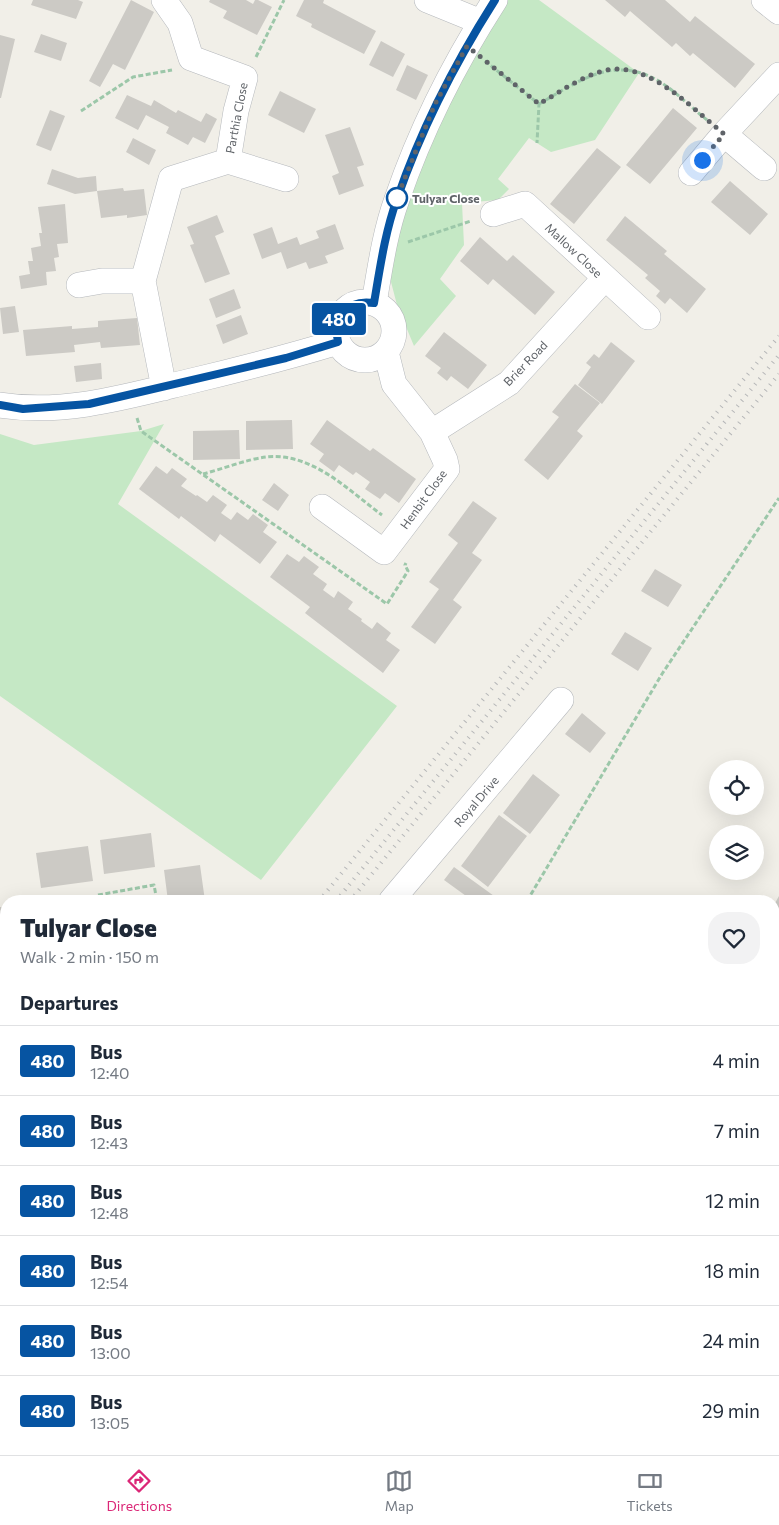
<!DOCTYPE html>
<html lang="en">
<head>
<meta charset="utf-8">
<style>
	:root { --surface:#fff; --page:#f2f2f3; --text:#1f2937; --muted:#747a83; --line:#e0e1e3; --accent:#db2777 }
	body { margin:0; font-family:Commissioner,sans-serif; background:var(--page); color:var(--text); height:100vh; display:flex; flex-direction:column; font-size:19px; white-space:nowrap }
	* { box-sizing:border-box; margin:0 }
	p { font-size:16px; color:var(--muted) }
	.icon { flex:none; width:28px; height:28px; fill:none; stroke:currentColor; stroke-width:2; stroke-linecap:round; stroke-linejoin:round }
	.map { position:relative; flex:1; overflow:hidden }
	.side { position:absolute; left:0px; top:895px; width:780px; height:560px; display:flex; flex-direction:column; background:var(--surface); border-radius:20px 20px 0 0; box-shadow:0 5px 20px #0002 }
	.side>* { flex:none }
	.badge { padding:0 10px; border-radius:4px; font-size:18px; line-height:32px }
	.controls { position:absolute; left:709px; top:760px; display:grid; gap:10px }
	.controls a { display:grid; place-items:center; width:55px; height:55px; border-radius:50%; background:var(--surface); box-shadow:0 5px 20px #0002; font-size:25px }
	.you { position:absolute; width:25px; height:25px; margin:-12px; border:4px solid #fff; border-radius:50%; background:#1a73e8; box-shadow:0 0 0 8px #1a73e833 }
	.map>.badge { position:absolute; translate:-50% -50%; box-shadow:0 0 0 2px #fff }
	h2 { padding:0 20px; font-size:19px; line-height:45px }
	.round { display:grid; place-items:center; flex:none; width:52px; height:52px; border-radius:20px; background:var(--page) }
	.summary { display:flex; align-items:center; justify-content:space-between; height:85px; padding:0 20px }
	h1 { font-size:24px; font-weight:800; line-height:38px }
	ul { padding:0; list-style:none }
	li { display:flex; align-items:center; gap:15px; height:70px; padding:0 20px; border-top:1px solid var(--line) }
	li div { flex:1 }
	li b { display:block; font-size:19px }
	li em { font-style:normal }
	li .badge { min-width:55px; font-weight:700; text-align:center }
	.tabs { display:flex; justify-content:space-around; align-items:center; height:70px; border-top:1px solid var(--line); background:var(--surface); font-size:14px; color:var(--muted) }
	.tabs a { display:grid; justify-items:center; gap:2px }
	.tabs .active { color:var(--accent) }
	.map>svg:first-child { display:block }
	.green { fill:#c5e8c5 }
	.building { fill:#cccac5 }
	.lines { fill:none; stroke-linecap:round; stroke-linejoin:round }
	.minor-casing { stroke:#b5b8bc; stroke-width:26 }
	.major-casing { stroke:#f2c960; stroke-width:29 }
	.path { stroke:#9cc7a9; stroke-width:3; stroke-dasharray:5 2.5; stroke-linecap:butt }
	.minor { stroke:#fff; stroke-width:25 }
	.major { stroke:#fff2af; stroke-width:28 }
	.rail { stroke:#b6b7b8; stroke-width:4; stroke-dasharray:1 6; stroke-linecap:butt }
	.line-casing { stroke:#fff; stroke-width:11 }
	.line { stroke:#0654a2; stroke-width:8 }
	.walk { stroke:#5f6368; stroke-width:5; stroke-dasharray:0 9 }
	.stop-dot { fill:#fff; stroke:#0654a2; stroke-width:2.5 }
	.labels { text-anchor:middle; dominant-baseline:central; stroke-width:4; stroke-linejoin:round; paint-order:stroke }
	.street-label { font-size:12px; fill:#5f6368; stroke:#fff }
	.stop-label { font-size:12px; font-weight:bold; fill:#5f6368; stroke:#fff; text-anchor:start }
</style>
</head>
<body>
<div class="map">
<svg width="779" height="1455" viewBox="0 0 779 1455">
	<rect width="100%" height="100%" fill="#f1efe8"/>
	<path class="green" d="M496 0H539L639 73 595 140 551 152 529 138 498 179 509 189 498 200 462 203 464 245 440 279 456 296 414 346 397 305 383 251Z
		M164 424 118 504 397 706 261 880 0 696V434L34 445 141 431Z
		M779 1357V1455H606L612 1449H774V1359Z"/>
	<path class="building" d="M33 0H78L83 2 76 19 31 5Z
		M131 0 154 12 125 70 113 64 100 87 89 81Z
		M210 0H246L253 4 255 0H258L272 7 257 35 223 18 227 11 209 2Z
		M304 0H324L323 3 376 31 364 54 311 27 312 24 296 16Z
		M605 0H665L690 22 695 16 755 64 735 88 693 53 690 56 676 43 672 47 630 11 625 17Z
		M41 34 67 43 61 61 34 52Z
		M0 35 15 39 1 98H0Z
		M381 41 405 54 393 77 369 65Z
		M407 65 428 75 416 100 396 90Z
		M280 91 316 109 304 133 268 115Z
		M127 95 151 106 154 100 176 113 178 110 201 122 206 113 217 119 205 143 193 137 188 145 166 133 169 127 146 115 138 130 115 118Z
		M673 108 697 128 650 184 626 165Z
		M50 110 65 116 51 151 36 145Z
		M350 127 364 165 357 167 364 186 339 195 332 176 339 173 325 135Z
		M133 138 156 150 149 165 126 152Z
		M597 148 621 167 574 224 550 204Z
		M52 169 78 178 96 176 97 191 75 194 47 184Z
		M730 181 768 214 750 235 711 202Z
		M123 188 124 191 144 189 147 215 127 218V215L101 218 97 191Z
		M65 204 68 243 57 244 59 257 54 258 56 271 46 272 47 285 21 289 19 276 30 274 28 261H33L31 248 41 246 39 233H42L38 207Z
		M217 215 224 232 215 236 230 274 205 283 190 245 194 244 187 227Z
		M625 216 667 251 664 254 706 289 687 313 670 298 665 304 656 296 660 291 645 278 648 275 606 240Z
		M335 224 344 249 325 256 328 263 309 269 306 262 287 269 281 252 262 259 253 234 272 227 278 244 297 237 300 245 319 238 316 231Z
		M480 237 507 261 513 255 555 292 535 315 493 279 488 285 460 261Z
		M234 289 241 308 216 318 209 299Z
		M15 306 19 332 3 334 0 308Z
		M241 315 248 334 223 344 216 325Z
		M137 318 140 345 101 348 100 342 74 345 75 352 26 356 23 330 72 326V329L98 327V321Z
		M444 332 487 365 468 389 451 376 447 381 437 373 441 368 425 356Z
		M611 342 635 361 602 404 578 385 591 367 586 363 594 354 599 358Z
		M101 363 102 379 76 382 74 366Z
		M575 384 600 403 577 431 583 436 548 480 524 460 559 417 552 412Z
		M292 420 293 449 246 450V421Z
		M327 420 370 451 373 448 416 479 399 503 385 493 380 499 365 489 370 482 356 472 353 475 339 465 334 472 319 461 324 454 310 444Z
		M239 430 240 459 193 460V431Z
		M156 466 167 474 172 468 187 479 181 486 196 496 197 495 207 502 213 495 227 505 221 513 231 520 237 512 248 520 253 514 268 525 263 532 277 542 260 564 220 534 215 542 181 516 179 519 139 489Z
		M274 483 289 495 278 511 262 500Z
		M473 501 497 518 472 553 482 560 453 600 462 607 435 644 411 627 439 589 429 582 458 543 448 535Z
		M287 554 299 562 304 556 319 567 313 574 327 584 323 590 334 598 338 591 353 602 348 609 362 619 361 621 372 629 377 622 391 633 386 640 400 650 383 673 305 613 310 607 270 577Z
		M655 569 682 585 668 607 641 591Z
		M625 632 652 648 638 671 611 654Z
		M582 713 606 733 590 753 565 734Z
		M533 774 560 795 530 834 503 813Z
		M499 815 527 836 488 887 461 866Z
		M151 833 155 867 104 874 100 840Z
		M88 846 93 881 41 888 36 853Z
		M200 865 205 901H168L164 870Z
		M454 867 501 901H473L444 880Z
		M779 896V924L774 921V905Z
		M0 907H6V959L0 960Z
		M774 928 779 931V943L774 952Z
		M6 967V1020H0V968Z
		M0 1028H6V1080L0 1081Z
		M0 1125H6V1177L0 1178Z
		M0 1350 6 1354V1370L0 1382Z
		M104 1449H137L134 1455H102Z
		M437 1449H466L462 1455H447Z"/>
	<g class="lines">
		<g class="minor-casing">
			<path id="minor" d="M164 0 180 23 191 58 245 78 236 111 228 161 171 179 143 281 164 388
				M427 0 481 22
				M764 0 779 12
				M724 134 764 168
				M228 161 286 179
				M691 173 724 134 779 75
				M493 214 525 204 648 317
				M79 285 102 281H143
				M336 331a29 29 0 1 1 58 0a29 29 0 1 1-58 0Z
				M374 303C380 268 385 232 397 199 421 129 455 62 495 0
				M0 405C63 415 126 397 187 382 238 370 288 357 338 342
				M432 432 509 383 604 279
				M322 507 384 552 447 469 445 460 432 432 394 384 386 352
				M391 901 561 700
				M0 1098 6 1097
				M76 1455 78 1449
				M177 1455 181 1449"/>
		</g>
		<g class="major-casing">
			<path id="major" d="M774 1073 779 1065
				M536 1455 540 1449"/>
		</g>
		<path class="path" d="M256 57 284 0
			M485 61 539 104 537 143
			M539 104C579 81 615 53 662 83 678 94 692 108 707 120
			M81 111 133 77 172 70
			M408 242 471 221
			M137 418 141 431 387 604 408 571 405 565 406 563
			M203 474C222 469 248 459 266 457 312 452 348 490 382 515
			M98 895 154 885 157 901
			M527 901 662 674 779 498
			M0 1272 6 1269
			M774 1324 779 1322
			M230 1455 231 1449
			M566 1455 571 1449"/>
		<use href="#minor" class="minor"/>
		<use href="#major" class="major"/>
		<path class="rail" d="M319 901 779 336
			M336 901 779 355
			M350 901 779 374
			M0 1418 6 1406
			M1 1455 6 1443
			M15 1455 17 1449"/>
	</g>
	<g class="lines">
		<g class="line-casing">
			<path id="line" d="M0 405 23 409 89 404 286 358 338 342C333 317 347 299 374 303 380 268 385 232 397 199 421 129 455 63 495 0"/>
		</g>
		<use href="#line" class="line"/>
		<path class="walk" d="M397 198 396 200 435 104 467 46 539 104C560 92 593 68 618 69 655 69 697 112 724 134L702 160"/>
	</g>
	<circle class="stop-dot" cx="397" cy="198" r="10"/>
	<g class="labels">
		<g class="street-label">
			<text transform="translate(236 118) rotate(-79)">Parthia Close</text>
			<text transform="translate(574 250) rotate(43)">Mallow Close</text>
			<text transform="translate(525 363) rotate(-46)">Brier Road</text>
			<text transform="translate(423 499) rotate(-54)">Henbit Close</text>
			<text transform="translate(476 801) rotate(-50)">Royal Drive</text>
		</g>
		<g class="stop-label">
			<text x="412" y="198">Tulyar Close</text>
		</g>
	</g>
</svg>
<div class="controls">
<a><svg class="icon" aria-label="locate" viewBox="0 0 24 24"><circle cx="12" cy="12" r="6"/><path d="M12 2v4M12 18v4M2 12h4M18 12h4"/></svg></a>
<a><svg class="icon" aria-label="layers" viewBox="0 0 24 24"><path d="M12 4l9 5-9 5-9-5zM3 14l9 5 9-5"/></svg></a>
</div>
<div class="you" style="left:702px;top:160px"></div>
<b class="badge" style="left:339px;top:319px;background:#0654a2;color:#fff">480</b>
<section class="side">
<div class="summary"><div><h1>Tulyar Close</h1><p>Walk · 2 min · 150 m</p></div><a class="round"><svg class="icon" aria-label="heart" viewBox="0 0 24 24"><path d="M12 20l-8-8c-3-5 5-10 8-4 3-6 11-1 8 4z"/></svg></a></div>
<h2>Departures</h2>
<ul>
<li><span class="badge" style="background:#0654a2;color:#fff">480</span><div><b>Bus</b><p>12:40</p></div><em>4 min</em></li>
<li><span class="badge" style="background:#0654a2;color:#fff">480</span><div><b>Bus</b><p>12:43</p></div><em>7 min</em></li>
<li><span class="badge" style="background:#0654a2;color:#fff">480</span><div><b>Bus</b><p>12:48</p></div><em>12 min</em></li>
<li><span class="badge" style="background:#0654a2;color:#fff">480</span><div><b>Bus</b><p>12:54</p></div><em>18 min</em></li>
<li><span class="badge" style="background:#0654a2;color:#fff">480</span><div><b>Bus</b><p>13:00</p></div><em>24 min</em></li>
<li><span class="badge" style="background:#0654a2;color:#fff">480</span><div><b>Bus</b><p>13:05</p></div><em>29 min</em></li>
</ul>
</section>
</div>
<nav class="tabs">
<a class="active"><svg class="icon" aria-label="directions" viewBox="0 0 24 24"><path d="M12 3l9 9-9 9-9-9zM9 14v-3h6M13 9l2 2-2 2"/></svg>Directions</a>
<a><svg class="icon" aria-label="map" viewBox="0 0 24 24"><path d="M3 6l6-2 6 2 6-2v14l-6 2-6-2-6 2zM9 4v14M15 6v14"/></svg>Map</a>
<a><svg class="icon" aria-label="tickets" viewBox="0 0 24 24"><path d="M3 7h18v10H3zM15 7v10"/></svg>Tickets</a>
</nav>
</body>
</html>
